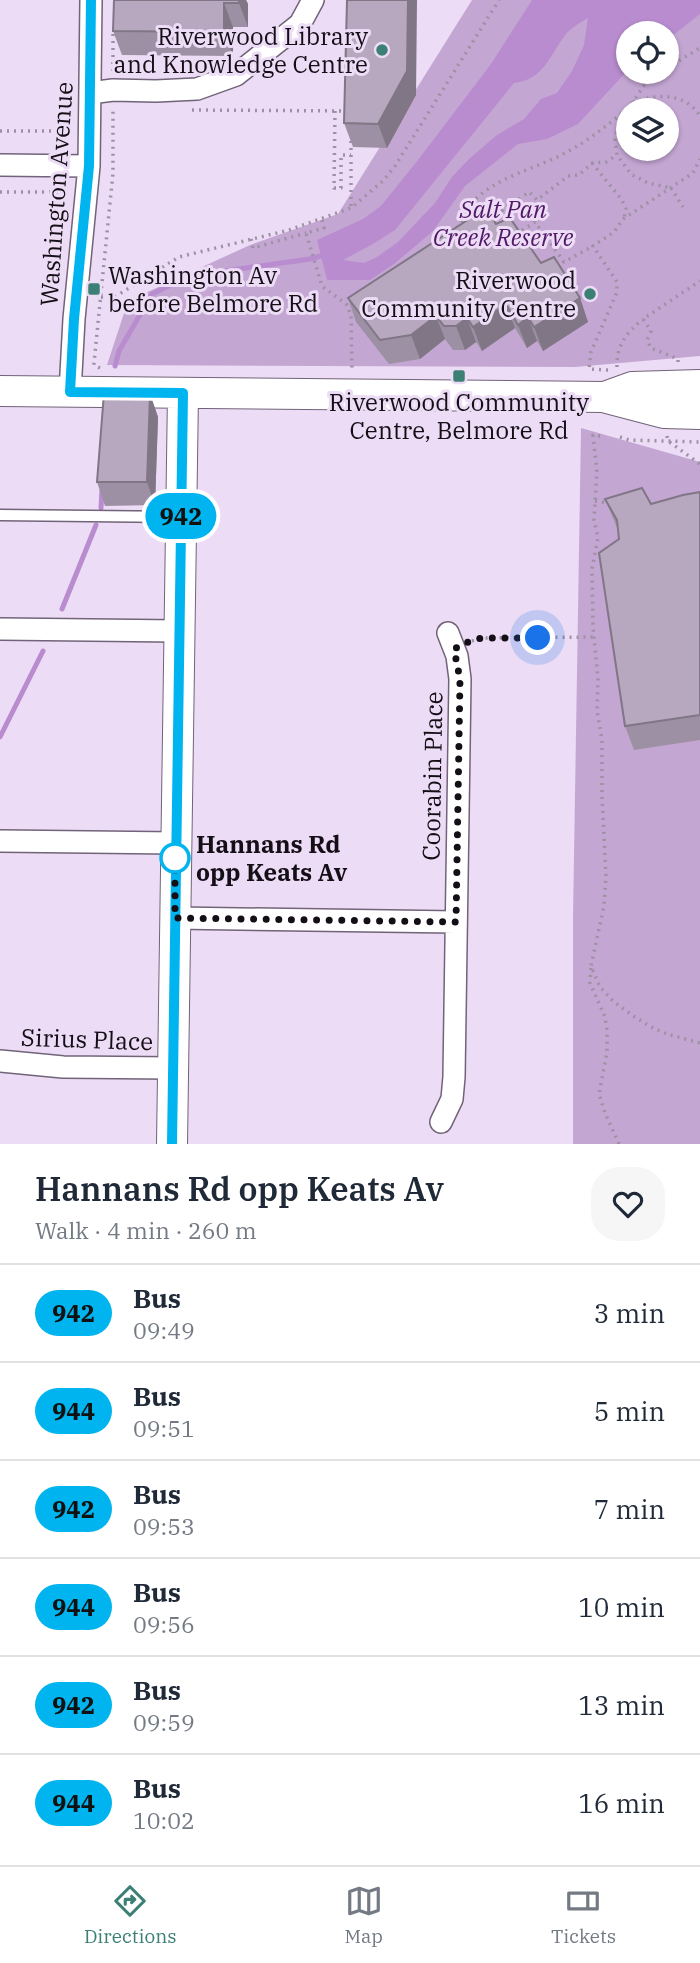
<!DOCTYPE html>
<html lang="en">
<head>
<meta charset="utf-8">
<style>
	:root { --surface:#fff; --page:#f6f6f7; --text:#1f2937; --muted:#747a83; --line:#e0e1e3; --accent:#3c8075 }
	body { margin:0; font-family:"IBM Plex Serif",serif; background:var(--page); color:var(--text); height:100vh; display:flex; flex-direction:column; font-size:26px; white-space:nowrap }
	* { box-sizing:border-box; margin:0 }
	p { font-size:23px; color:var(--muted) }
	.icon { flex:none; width:38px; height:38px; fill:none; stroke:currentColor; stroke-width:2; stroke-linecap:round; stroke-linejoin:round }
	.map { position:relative; height:1144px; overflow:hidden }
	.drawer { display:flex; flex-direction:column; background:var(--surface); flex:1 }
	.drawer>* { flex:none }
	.badge { padding:0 14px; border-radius:23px; font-size:24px; line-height:46px }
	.tools { position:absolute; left:616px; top:21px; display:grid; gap:14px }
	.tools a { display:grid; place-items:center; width:63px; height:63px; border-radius:50%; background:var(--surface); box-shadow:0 2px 5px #0004; font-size:35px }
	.you { position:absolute; width:35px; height:35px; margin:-18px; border:5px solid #fff; border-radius:50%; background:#1a73e8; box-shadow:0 0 0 10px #1a73e833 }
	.map>.badge { position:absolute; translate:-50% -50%; box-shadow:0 0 0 4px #fff }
	.round { display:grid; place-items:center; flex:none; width:74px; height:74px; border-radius:28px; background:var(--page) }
	.headline { display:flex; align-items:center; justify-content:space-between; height:119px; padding:0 35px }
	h1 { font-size:33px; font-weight:600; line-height:52px }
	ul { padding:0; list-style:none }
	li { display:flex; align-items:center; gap:21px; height:98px; padding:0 35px; border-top:2px solid var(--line) }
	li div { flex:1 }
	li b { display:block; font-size:26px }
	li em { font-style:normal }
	li .badge { min-width:77px; font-weight:700; text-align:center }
	.dock { display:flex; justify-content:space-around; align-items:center; height:98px; border-top:2px solid var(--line); background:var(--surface); font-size:19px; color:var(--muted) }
	.dock a { display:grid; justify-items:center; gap:4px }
	.dock .selected { color:var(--accent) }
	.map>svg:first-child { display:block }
	.green { fill:#c4a6d3; fill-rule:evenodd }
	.water { fill:#b88cce; fill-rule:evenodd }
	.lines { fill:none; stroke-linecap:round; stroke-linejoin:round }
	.stream { stroke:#b88cce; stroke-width:5 }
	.lane-casing { stroke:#716379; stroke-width:13 }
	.street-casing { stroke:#716379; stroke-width:24 }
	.secondary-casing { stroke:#716379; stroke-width:32 }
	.path { stroke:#9d91a3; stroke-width:3.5; stroke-dasharray:2 5; stroke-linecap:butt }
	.lane { stroke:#fff; stroke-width:10 }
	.street { stroke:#fff; stroke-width:21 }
	.secondary { stroke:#fff; stroke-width:30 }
	.wall { fill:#9d90a4 }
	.shaded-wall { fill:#807686 }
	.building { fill:#b7a8bf; stroke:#807686; stroke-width:2 }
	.line-casing { stroke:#fff; stroke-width:16 }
	.line { stroke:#00b5ef; stroke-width:10 }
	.walk { stroke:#140f17; stroke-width:7; stroke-dasharray:0 12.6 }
	.poi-dot { fill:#3c8075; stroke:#eddcf5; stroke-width:2.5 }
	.stop-dot { fill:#fff; stroke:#00b5ef; stroke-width:3.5 }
	.labels { text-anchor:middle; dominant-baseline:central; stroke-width:6; stroke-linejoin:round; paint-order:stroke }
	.poi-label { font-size:24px; fill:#140f17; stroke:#eddcf5; text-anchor:end }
	.street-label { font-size:24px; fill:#140f17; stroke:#eddcf5 }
	.park-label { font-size:24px; font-style:italic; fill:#501867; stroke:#eddcf5 }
	.stop-label { font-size:24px; font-weight:bold; fill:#140f17; stroke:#eddcf5; text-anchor:start }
</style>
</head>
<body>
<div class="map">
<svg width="700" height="1144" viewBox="0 0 700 1144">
	<rect width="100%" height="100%" fill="#eddcf5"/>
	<path class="green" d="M472 0H700V356L575 367 107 365 128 301 250 245 338 214ZM628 33H667V72H628ZM628 110H667V149H628Z
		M581 428 700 462V1144H573V917Z"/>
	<path class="water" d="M532 0H700V14L667 40V33H628V70L578 124 547 139 518 144 465 186 433 231 394 264 370 280H327L317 240 363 219 381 206 418 160 491 64ZM588 18 584 45 572 71 557 93 541 99 524 119 497 135 469 159 452 177 435 203 398 242 377 257 364 263 343 260 371 245 395 230 514 83C545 79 549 56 566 34 571 28 581 22 588 18Z"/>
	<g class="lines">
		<path class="stream" d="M115 366 119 351 152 294 189 276 310 259 324 255
			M101 508 102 490
			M62 609 96 525
			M0 737 43 651"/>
		<g class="lane-casing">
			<path id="lane" d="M0 515 179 517"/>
		</g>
		<g class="street-casing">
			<path id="street" d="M90 93 113 90 156 91 197 89 236 75 300 24 313 0
				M0 165 89 166
				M70 392 74 319 89 166 91 0
				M0 629 179 631
				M0 841 176 843
				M175 918 456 922
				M0 1061 63 1067 173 1068
				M441 1122 452 1099 454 1077 460 679 457 656 448 633"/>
		</g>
		<g class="secondary-casing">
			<path id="secondary" d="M0 391 603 397 664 413 700 414
				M607 396 632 387 700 385
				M172 1144 183 393"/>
		</g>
		<path class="path" d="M667 68 700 48
			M113 71V30
			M661 72 645 84 632 103 621 114 615 140 617 155 631 174 648 183 671 188
			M633 102C656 94 685 92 700 116
			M192 110 349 111
			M335 111 334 188H341V155H351
			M0 131H64
			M351 141V208
			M592 163 622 200 626 209 624 219
			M671 188 683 207
			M0 192H58
			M476 198 484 211
			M490 219 529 192 537 200 568 176 579 175 592 163 606 162 617 155
			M322 220 324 228 306 233 322 286 347 305 351 315 352 370
			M457 228C464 218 469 204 479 196 505 174 538 168 567 152 587 141 604 128 621 114
			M516 234 535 222 564 262 593 246
			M251 239 253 248 306 233
			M101 297 113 298 179 257 289 230 351 208 383 181 395 166 499 0
			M678 362V359L651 348 647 340 651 331 643 319 700 281
			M617 367C616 346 627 332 643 319
			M100 368 94 365V363L113 173V107
			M608 370 589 369 591 352 617 292V282L593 246 614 232 623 219 693 173 700 159
			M600 436 593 435 597 472 594 520 598 538 592 569 593 627 598 679 597 711 602 740V796L606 876 604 906 591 966 600 987 614 1002 635 1017 651 1027 667 1034 700 1043
			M667 436 668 441 700 464
			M620 437 629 440 700 442
			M595 501 610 503
			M472 641 482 638 593 637
			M591 968 590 983 605 1017 607 1030V1052L599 1094 605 1113 619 1144"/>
		<use href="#lane" class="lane"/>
		<use href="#street" class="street"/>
		<use href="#secondary" class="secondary"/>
	</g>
	<path class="wall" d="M114 0H246L248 4V27H233V56L122 55 113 31Z
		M416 95 387 148 353 147 344 123Z
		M496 224 580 298 588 322 543 351 537 341 527 348 515 328 482 351 476 342 465 350H453L445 339 420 359 389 364 356 322 348 298Z
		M150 394 158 417 155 505 105 506 97 482Z
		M700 492V740L634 750 625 726 619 539 618 530 605 499 651 504Z"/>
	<path class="shaded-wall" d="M239 0H246L248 4V27L239 3Z
		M408 0H417L416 95 387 148 378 124Z
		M224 3 233 27V56L224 32Z
		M580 298 588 322 543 351 534 327Z
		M506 304 515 328 482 351 473 327Z
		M436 316 445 339 420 359 411 335Z
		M528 317 537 341 527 348 518 325Z
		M467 318 476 342 465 350 456 326Z
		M150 394 158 417 155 505 147 482Z"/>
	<path class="building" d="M114 0H239V3H224V32L113 31Z
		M347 0H408L407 71 378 124 344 123Z
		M486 208 496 224 510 218 541 263 554 257 580 298 534 327 528 317 518 325 506 304 473 327 467 318 456 326H444L436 316 411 335 380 340 348 298Z
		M104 393 150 394 147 482H97Z
		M642 488 651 504 683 495 700 492V715L625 726 599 553 619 539 617 520 605 499Z"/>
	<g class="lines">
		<g class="line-casing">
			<path id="line" d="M91 0 89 166 74 319 70 392 183 393 172 1144"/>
		</g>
		<use href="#line" class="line"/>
		<path class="walk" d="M175 858V918L456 922 460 679 454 649 470 641 482 638H538"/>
	</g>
	<g class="poi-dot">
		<circle cx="382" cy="50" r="7"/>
		<rect x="87" y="282" width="14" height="14" rx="3.5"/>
		<circle cx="590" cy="294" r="7"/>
		<rect x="452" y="369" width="14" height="14" rx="3.5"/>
	</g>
	<circle class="stop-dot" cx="175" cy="858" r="14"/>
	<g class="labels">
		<g class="poi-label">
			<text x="368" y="36">Riverwood Library<tspan x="368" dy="28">and Knowledge Centre</tspan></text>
			<text x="108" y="275" text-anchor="start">Washington Av<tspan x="108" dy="28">before Belmore Rd</tspan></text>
			<text x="576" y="280">Riverwood<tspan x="576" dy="28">Community Centre</tspan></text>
			<text x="459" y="402" text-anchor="middle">Riverwood Community<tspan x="459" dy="28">Centre, Belmore Rd</tspan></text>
		</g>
		<g class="street-label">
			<text transform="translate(56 194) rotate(-86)">Washington Avenue</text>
			<text transform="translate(432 776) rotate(-89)">Coorabin Place</text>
			<text transform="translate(87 1039) rotate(2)">Sirius Place</text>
		</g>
		<g class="park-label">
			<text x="503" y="209">Salt Pan<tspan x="503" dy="28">Creek Reserve</tspan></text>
		</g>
		<g class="stop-label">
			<text x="196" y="844">Hannans Rd<tspan x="196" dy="28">opp Keats Av</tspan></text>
		</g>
	</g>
</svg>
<div class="tools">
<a><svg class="icon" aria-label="locate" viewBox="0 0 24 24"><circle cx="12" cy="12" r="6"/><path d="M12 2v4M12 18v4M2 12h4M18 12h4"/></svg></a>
<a><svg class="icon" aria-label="layers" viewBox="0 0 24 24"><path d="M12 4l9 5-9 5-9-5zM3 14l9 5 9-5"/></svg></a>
</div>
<div class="you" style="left:538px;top:638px"></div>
<b class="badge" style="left:181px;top:516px;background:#00b5ef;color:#111">942</b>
</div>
<section class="drawer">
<div class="headline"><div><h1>Hannans Rd opp Keats Av</h1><p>Walk · 4 min · 260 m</p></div><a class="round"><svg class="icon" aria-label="heart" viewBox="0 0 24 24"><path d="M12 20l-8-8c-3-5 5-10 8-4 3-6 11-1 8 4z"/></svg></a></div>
<ul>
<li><span class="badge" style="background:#00b5ef;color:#111">942</span><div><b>Bus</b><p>09:49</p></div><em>3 min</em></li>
<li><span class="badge" style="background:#00b5ef;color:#111">944</span><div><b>Bus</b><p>09:51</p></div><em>5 min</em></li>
<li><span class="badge" style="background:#00b5ef;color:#111">942</span><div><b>Bus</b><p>09:53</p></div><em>7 min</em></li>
<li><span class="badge" style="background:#00b5ef;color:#111">944</span><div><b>Bus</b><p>09:56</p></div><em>10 min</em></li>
<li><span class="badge" style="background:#00b5ef;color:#111">942</span><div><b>Bus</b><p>09:59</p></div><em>13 min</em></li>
<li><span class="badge" style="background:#00b5ef;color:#111">944</span><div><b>Bus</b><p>10:02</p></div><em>16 min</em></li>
</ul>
</section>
<nav class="dock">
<a class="selected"><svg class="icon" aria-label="directions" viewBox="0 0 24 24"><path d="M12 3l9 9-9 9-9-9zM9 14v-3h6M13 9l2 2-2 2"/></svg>Directions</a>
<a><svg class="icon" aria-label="map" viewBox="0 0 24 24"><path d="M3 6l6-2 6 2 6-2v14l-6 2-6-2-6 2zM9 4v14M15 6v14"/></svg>Map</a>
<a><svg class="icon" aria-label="tickets" viewBox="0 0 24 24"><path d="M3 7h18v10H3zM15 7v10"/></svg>Tickets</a>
</nav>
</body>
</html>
